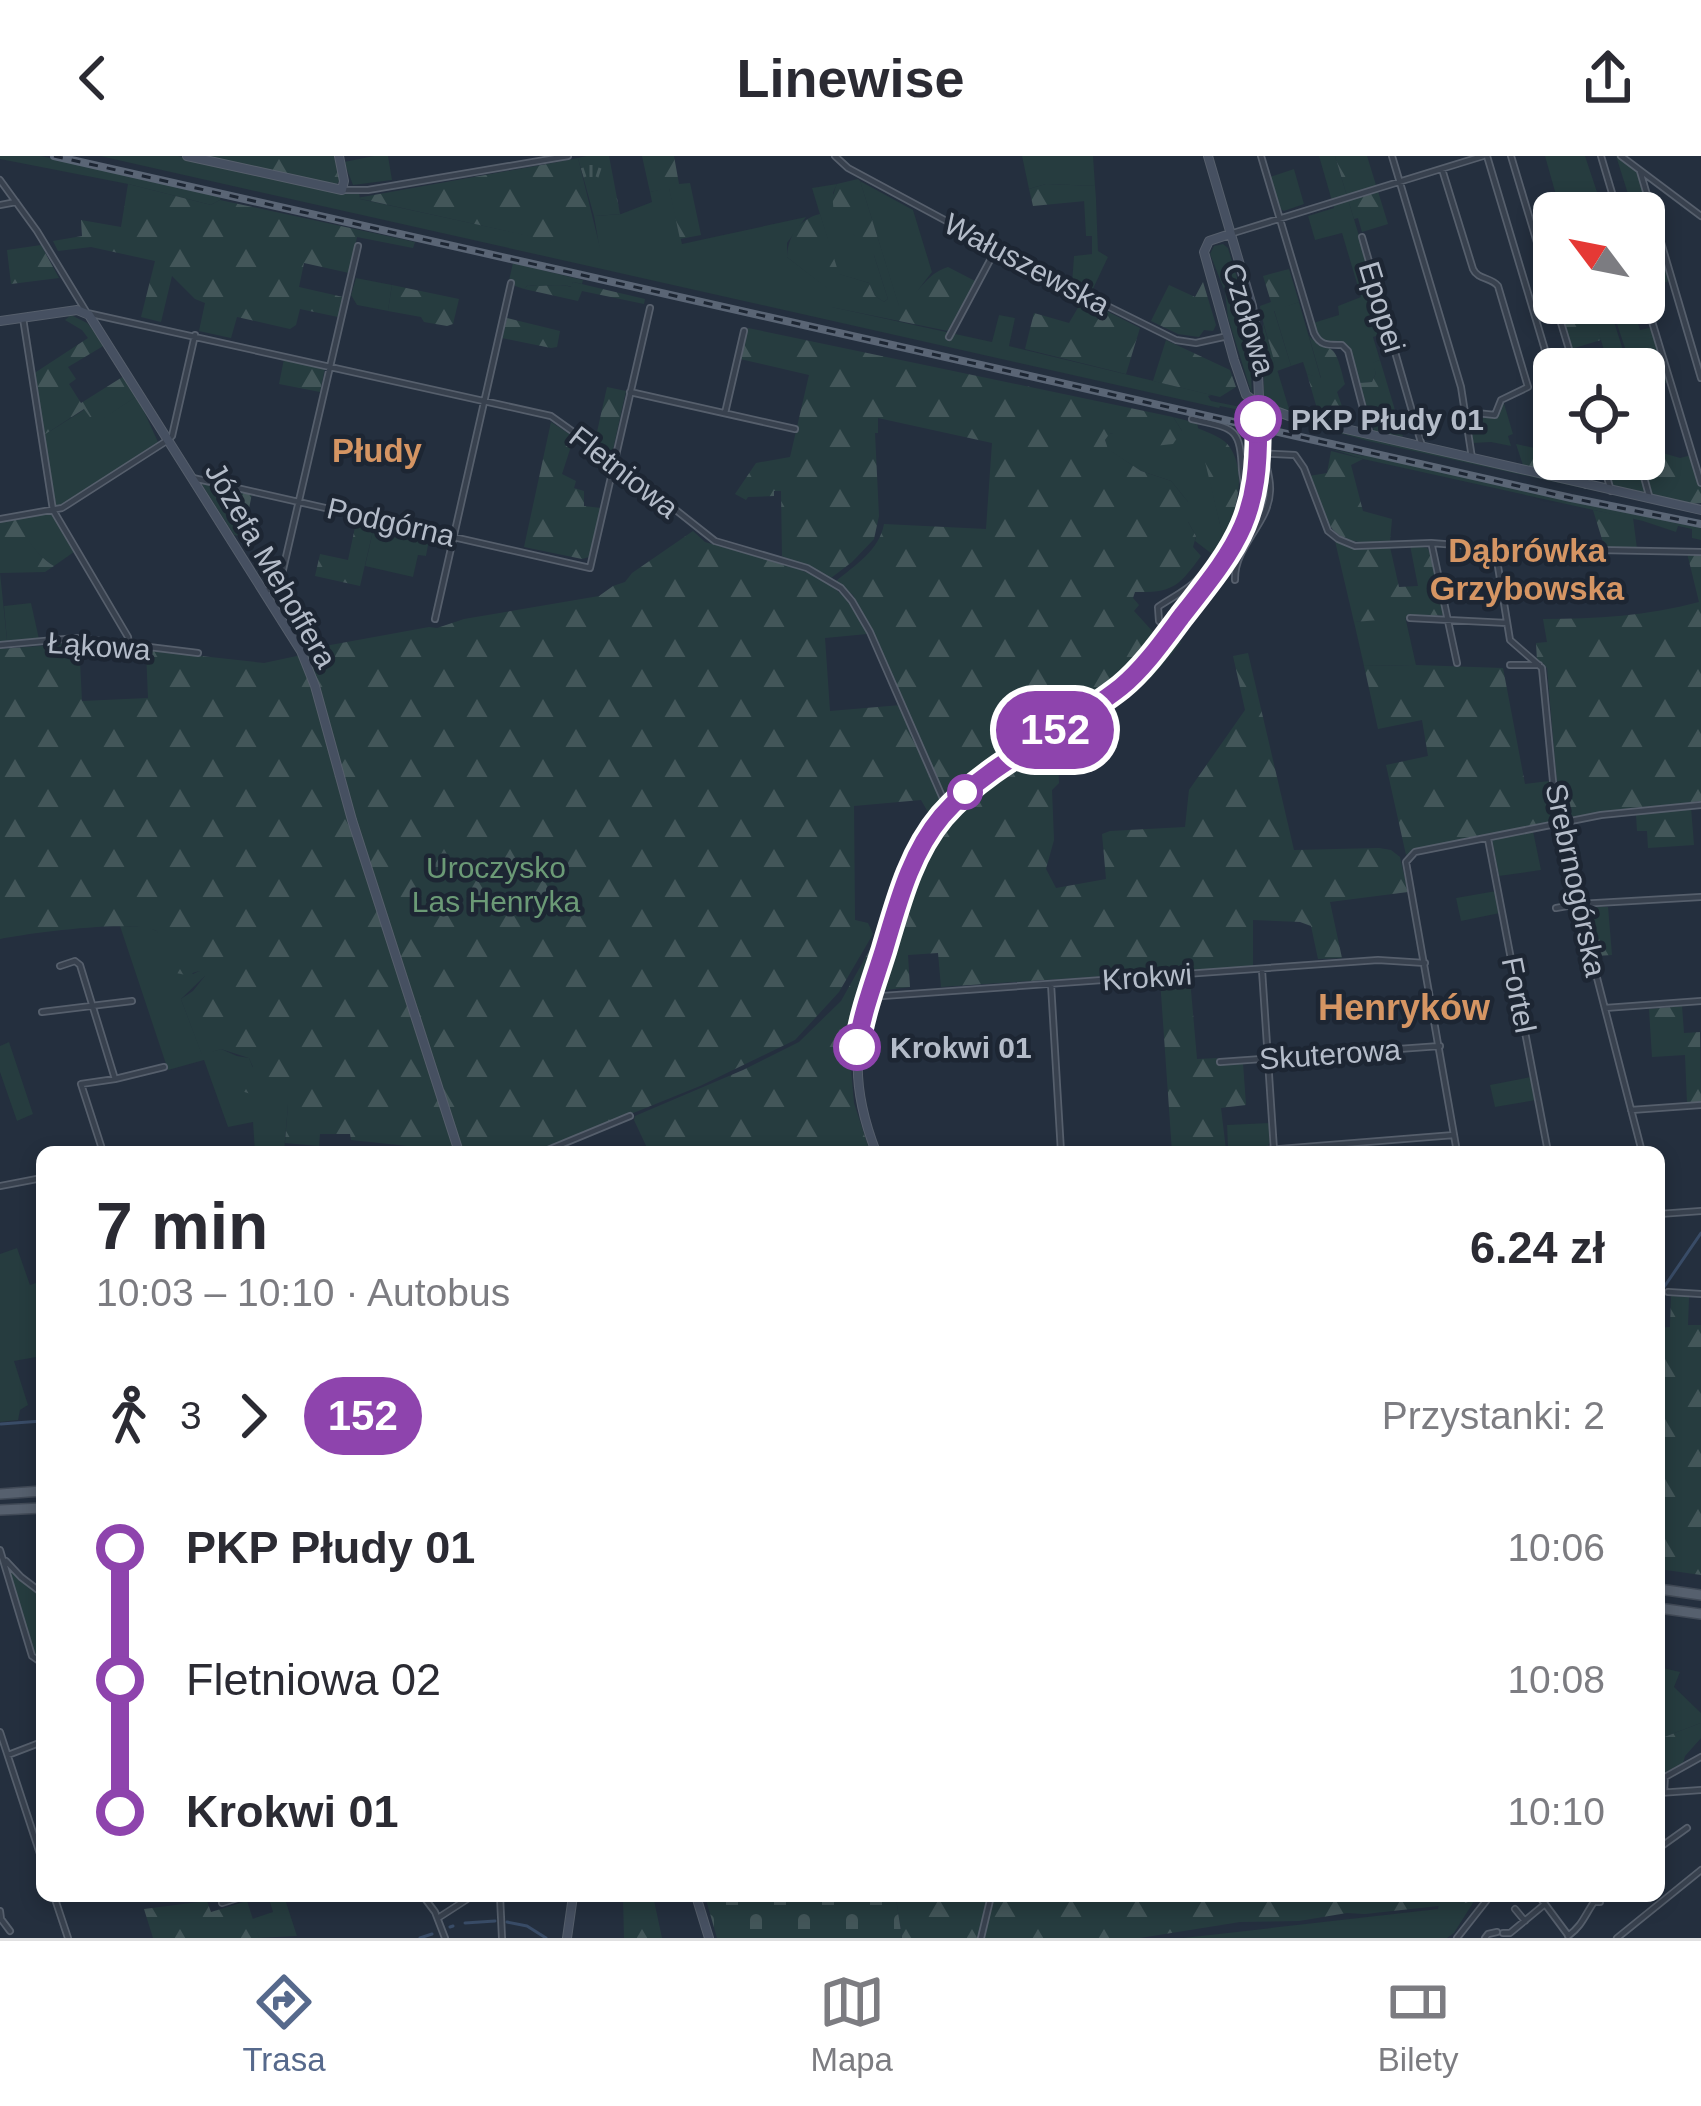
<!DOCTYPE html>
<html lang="pl">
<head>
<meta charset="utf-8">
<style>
	:root { --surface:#fff; --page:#f2f2f3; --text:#2b2b33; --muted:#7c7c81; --line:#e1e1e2; --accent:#56698c }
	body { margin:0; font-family:Helvetica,sans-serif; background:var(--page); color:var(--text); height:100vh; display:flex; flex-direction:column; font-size:45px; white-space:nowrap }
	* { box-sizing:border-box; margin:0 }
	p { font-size:39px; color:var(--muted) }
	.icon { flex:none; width:66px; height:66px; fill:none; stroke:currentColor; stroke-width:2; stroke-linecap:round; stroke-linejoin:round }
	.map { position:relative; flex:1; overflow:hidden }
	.details { position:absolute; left:36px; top:990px; width:1629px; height:756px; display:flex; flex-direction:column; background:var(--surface); border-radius:18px; box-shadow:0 6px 18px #0003 }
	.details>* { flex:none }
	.badge { padding:0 24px; border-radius:39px; font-size:42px; line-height:78px }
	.needle { width:78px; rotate:302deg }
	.tools { position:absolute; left:1533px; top:36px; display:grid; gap:24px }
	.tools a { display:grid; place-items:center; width:132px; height:132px; border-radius:18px; background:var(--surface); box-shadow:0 6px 18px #0003; font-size:60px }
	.map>.badge { position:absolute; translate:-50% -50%; box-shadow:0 0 0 6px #fff }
	.legs { display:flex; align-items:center; gap:18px; height:132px; padding:0 60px; font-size:39px }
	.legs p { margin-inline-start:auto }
	.overview { display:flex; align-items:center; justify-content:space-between; height:204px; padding:0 60px }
	h1 { font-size:66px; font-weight:600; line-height:90px }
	ul { padding:0 60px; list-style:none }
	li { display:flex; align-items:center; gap:42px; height:132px; font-size:45px }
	li i { display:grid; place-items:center; width:18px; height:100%; margin:0 15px; background:currentColor }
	li i::after { content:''; width:30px; height:30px; margin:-15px; border:9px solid; border-radius:50%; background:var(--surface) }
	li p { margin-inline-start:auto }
	li:first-child i { background:linear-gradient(#0000 50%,currentColor 0) }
	li:last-child i { background:linear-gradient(currentColor 50%,#0000 0) }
	header { display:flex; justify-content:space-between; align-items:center; height:156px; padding:0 60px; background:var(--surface); font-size:54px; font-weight:600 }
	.tabs { display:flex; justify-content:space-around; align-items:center; height:168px; border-top:3px solid var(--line); background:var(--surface); font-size:33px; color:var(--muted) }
	.tabs a { display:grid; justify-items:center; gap:6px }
	.tabs .current { color:var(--accent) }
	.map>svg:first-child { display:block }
	.green { fill:#263c3f }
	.forest { fill:url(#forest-firs) }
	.cemetery { fill:url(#cemetery-stones) }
	.park { fill:url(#park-tufts) }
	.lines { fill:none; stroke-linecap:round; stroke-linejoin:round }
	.stream { stroke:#394c67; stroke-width:3 }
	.street-casing { stroke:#565f6c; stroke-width:8 }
	.secondary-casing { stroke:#565f6c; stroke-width:10 }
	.primary-casing { stroke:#414a57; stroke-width:12 }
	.street { stroke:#38414e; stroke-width:4.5 }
	.secondary { stroke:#465061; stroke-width:8 }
	.primary { stroke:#56606e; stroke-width:9 }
	.rail-casing { stroke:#5a6575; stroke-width:8 }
	.rail { stroke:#1d2633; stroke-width:3; stroke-dasharray:9; stroke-linecap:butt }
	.secondary-bridge-casing { stroke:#565f6c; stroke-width:10; stroke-linecap:butt }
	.secondary-bridge { stroke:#465061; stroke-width:8 }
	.line-1-casing { stroke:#fff; stroke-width:27 }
	.line-1 { stroke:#8e44ad; stroke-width:18 }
	.stop-1-dot { fill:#fff; stroke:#8e44ad; stroke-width:6 }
	.labels { text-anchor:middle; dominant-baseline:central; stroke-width:9; stroke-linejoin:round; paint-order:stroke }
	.street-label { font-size:30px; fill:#b4bcc9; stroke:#1d2633 }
	.stop-label { font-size:30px; font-weight:bold; fill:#b4bcc9; stroke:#1d2633; text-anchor:start }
	.park-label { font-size:30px; fill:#6b9a76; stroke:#1d2633 }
	.neighbourhood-label { font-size:33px; font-weight:bold; fill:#d59563; stroke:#1d2633 }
	.quarter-label { font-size:36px; font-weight:bold; fill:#d59563; stroke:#1d2633 }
</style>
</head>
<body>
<header><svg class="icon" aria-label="back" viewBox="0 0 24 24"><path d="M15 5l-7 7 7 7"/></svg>Linewise<svg class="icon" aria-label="share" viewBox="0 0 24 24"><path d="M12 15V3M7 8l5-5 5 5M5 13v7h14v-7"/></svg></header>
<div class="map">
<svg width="1701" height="1782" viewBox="0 0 1701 1782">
	<defs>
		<pattern id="forest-firs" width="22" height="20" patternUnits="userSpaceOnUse" patternTransform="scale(3)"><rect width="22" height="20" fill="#263c3f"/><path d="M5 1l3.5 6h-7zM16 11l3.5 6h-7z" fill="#435659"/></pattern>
		<pattern id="cemetery-stones" width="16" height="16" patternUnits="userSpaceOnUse" patternTransform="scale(3)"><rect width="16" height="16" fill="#263c3f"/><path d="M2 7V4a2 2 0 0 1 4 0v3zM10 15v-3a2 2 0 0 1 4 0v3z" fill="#435659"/></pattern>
		<pattern id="park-tufts" width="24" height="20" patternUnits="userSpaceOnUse" patternTransform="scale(3)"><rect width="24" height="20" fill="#263c3f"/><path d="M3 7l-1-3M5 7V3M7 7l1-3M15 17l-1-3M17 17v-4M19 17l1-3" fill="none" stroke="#435659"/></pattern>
	</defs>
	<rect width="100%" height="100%" fill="#242f3e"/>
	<path class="green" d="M0 0H41L221 40 220 44 211 49 128 28 0 3Z
		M100 0H178L337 36H359L360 43 600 95 594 60 621 58 652 46 650 36 669 31 682 88 806 61 787 87V101L828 132 832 151 992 186 999 159 1015 162 1009 190 1212 239 1208 240 1211 245 1241 251 1240 254 1220 250 1219 252Z
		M374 0H388L392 24 353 29 344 6Z
		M1022 0H1093L1095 30 1046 28 1029 33Z
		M1319 0H1335L1388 176 1373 181 1380 204 1373 207 1376 217 1372 226 1359 227 1345 187H1328L1317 181 1313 167 1339 159 1338 150 1361 141 1342 77 1315 84 1308 60 1334 52Z
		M1545 0H1585L1604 57H1561Z
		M1616 0 1638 15 1648 50 1646 53 1669 125 1656 130 1654 121 1644 122V57H1634Z
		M1294 13 1304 48 1284 55 1279 52 1270 21Z
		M860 25 913 54 932 116 912 142 899 151Z
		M837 28 833 37 854 79 874 99 888 143 884 146 875 140 869 127 838 118 812 32Z
		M1084 44H1096L1098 95 1108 101 1091 137 1072 127 1074 100 1092 98V80H1086Z
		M1223 88 1228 92 1248 158 1252 239 1228 162 1225 136 1210 98 1214 90Z
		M513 107 583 124 582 128 573 126 572 131C557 127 544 132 528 129L524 133 515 130 509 124Z
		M356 122 392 129 388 155 357 149 351 139Z
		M1299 146 1321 223 1307 218 1303 206 1291 210 1274 154Z
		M1610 147H1632L1640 174 1653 171 1669 226 1658 229 1662 242 1644 249V213H1632Z
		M1610 153 1629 213H1610L1593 159Z
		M1263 167 1290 256 1264 245Z
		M137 240 158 286 64 348 56 350 44 279 85 253 95 267Z
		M1503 244 1513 278 1508 280 1511 290 1491 286 1473 287 1470 259 1491 262 1496 260Z
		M1173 261 1197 267 1223 381 1212 398 1195 385 1196 380 1188 366V346L1171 325 1141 315 1107 293 1105 284 1109 277 1121 279 1182 275Z
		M1286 262 1373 282 1375 285 1376 283 1701 358 1368 285Z
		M1331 293 1364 300 1365 298 1701 372V384L1692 382V373L1678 370 1676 376 1643 365 1363 303Z
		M52 357 74 396 54 410C34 398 27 383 17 363Z
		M375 366 430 379 426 400 418 399 413 421 365 410Z
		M31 447 39 483 7 485 4 450Z
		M1405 460 1416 509 1364 510 1354 466Z
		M1175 483 1181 487 1150 523 1097 563 1091 559 1126 533 1168 485Z
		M1533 675 1541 714 1499 720 1492 683Z
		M1496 735 1500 757 1461 765 1456 742Z
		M120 770 148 771 157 775 193 818 199 815 204 817 205 820 181 843 202 898 221 893 237 900 249 902 253 912 288 949 284 996H255L253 966 228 971 204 904 168 914Z
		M9 886 33 958 17 965 0 916V890Z
		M1531 921 1536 944 1495 951 1490 929Z
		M1269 967 1271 985 1267 991 1228 993 1227 969Z
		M17 1092 30 1129 42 1125V1200L14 1205 28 1249 20 1254 18 1264 0 1266V1098Z
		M7 1410 42 1440V1505L35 1500Z
		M1659 1511 1680 1516 1674 1531 1701 1557V1567L1659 1583Z
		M268 1740H284L297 1780 259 1782 252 1763 273 1756Z
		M1476 1742 1454 1777 1447 1782H1183L1438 1753 1439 1748 1466 1747Z"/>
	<path class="forest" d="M200 0H335L340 24 336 29Z
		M642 0H674L679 28 690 27 701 79 680 83 669 32 650 36Z
		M1335 0H1367L1388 68 1362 76 1358 62 1354 63Z
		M578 2 601 96 357 42 558 6Z
		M858 23 860 25 899 150C920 138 925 118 948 111L975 125 948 175 831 151 827 132 787 101C788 80 799 63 820 58L839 118 869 127 875 140 884 146 888 143 874 99 858 93 854 79C836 66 827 50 837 28Z
		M128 28 211 49 220 44 415 86 413 92 357 81 349 117 304 107 299 131 343 141 338 161 300 153 296 169 290 173 237 161 231 182 199 175 205 147 195 143 172 120 161 166 141 161 155 105 91 91 58 95 53 85 82 80 81 64 121 71Z
		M1046 28 1095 30 1096 44 1033 50 1029 33Z
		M41 89 59 122 11 128 7 94Z
		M1289 113 1299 146 1274 155 1291 210 1277 215 1261 158 1260 150 1271 146 1263 120Z
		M573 126 645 143 644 148 582 135 578 145 524 133 528 129C544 132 556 127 571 131Z
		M1203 126 1216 169 1213 175 1204 174 1199 181 1178 178 1151 165 1169 129 1195 141Z
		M392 129 459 143 453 168 447 170 424 166 421 161 388 155Z
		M1083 143 1140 172 1126 218 1025 193 1034 157 1069 167Z
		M1557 147H1610L1612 152 1594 160 1601 184 1571 193Z
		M71 159 87 167 105 189 68 211 76 223 69 228 81 247 124 220 137 240 95 268 84 253 44 279 33 218 88 182 82 174 65 164Z
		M507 162 560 175 557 191 551 192 502 182Z
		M748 172 1173 261 1182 275 1173 288 1154 290 1110 277 1105 284 1108 293 1141 315 1171 325 1188 346V366L1196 380 1193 391 1201 400C1179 430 1173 437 1135 436L1133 442 1139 449 1134 455 1155 478 1110 528 1020 585 946 644 875 482 853 439 835 426C855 409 879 395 884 368L986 373 992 287 878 262V277H875L879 360 874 383 852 406 831 422 782 400 781 335H774V340L748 341 746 344 735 338 756 307 790 301 809 219 740 203Z
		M1309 180C1316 188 1325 188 1332 194 1339 200 1342 219 1345 228L1337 236 1344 256 1333 259 1335 267 1320 263 1307 218 1321 222Z
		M1166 184 1230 214 1236 231 1220 241 1153 225Z
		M284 203 325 212 320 236 279 228Z
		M1380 204 1403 281 1374 275 1373 268 1369 265 1359 227 1372 226 1376 217 1372 207Z
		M607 231 626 235 612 298 595 285Z
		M551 266 574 281 562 318 576 325 574 332 584 335V350L601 352 589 401 582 403 524 391Z
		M1197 272C1209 277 1224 281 1231 293 1247 320 1236 357 1223 381Z
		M1516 288 1551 296 1554 291V303H1577L1581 324 1524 312Z
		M1331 295 1363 303 1351 309 1363 355 1392 363 1390 386C1327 391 1329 371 1309 320L1327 317Z
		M1659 296 1680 302 1692 299 1701 332V347L1691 348 1652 340 1640 304Z
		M1603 303H1637L1648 338 1612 330Z
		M201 327 252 338 243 381 234 379Z
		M1593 354 1633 362 1637 393H1605Z
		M357 362 375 366 360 430 315 420 320 398 348 404Z
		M17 363C28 382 34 398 54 410L45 416 0 417 7 485 0 486V366Z
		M693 375 705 386 793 411 825 424 850 446 867 478 825 482 830 555 901 549 943 652 932 663 921 644 854 650 855 764 868 767 873 778 839 836 795 884 700 930 537 996H463L461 990 455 995 351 984 350 978H320L319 990 285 987 288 949 238 934 236 929 241 918 253 911 249 902 221 893 202 899 181 843 193 835 205 820 199 815 186 819 171 816 157 775C133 763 30 777 0 783V493L79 487 82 545 148 542 146 494 264 507 306 498 292 470 296 468 314 492 429 471 437 472 464 463 599 440 613 430 625 426 632 417Z
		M1335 385 1353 392 1390 391 1399 431 1418 430 1410 389 1427 392 1432 398 1443 459 1354 466Z
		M1687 397 1701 398V645L1560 663 1547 512 1537 505 1536 487 1547 486 1543 463C1597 463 1647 460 1699 446Z
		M1248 497 1294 694 1379 692 1391 694 1400 701 1408 736 1330 746 1342 802 1318 803 1311 770 1300 766 1253 764V810L941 831 938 797 908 799 910 831 878 835C897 775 909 700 954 653 980 626 1013 607 1046 588L1058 608 1059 627 1052 634 1054 684 1046 713 1056 732 1106 723 1102 678 1110 675 1185 671 1189 634 1245 554 1233 500Z
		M1416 509 1503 512 1525 628 1549 625 1555 666 1412 695 1406 699 1386 609 1428 600 1422 564 1378 573 1364 510Z
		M1691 652 1694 689 1648 692 1647 675H1637L1636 658Z
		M1585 751H1608L1612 799 1596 800Z
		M877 781 881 784 849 890 854 947 870 996H649L634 964 635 960 743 914 799 886 841 845Z
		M1160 823H1190L1197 903 1217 902 1219 909 1243 907 1246 949 1221 952 1226 994 1172 996Z
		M1682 850 1684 877 1700 876 1701 946 1687 947 1685 899 1652 901 1649 853Z
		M1671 1140 1689 1141 1688 1169H1701V1419L1659 1413V1172L1670 1171Z
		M1701 1567V1582L1685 1600 1683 1607 1668 1615 1659 1626V1583Z
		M623 1740H653L662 1782H624Z
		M903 1740H988L978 1782H902L896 1742Z
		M993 1740H1480L1466 1747 1365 1758 1347 1757 1299 1765 1240 1766 1140 1782H984Z
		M207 1745 211 1756 247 1745 259 1782H153L144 1753Z"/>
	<path class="cemetery" d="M705 1740H903L896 1743 902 1782H717Z"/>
	<path class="park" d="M587 0H609L620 58 594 60 578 2Z"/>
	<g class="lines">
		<path class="stream" d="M1662 1134 1701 1077
			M1 1268 42 1265
			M507 1766 527 1770 546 1782
			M465 1767 495 1765
			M450 1771 453 1770
			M420 1782 432 1778"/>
		<g class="street-casing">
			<path id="street" d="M835 0 848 12 1069 131 1176 184 1196 187 1228 180
				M1261 0 1314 177C1320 190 1328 189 1342 189L1348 195 1370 279
				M1392 0 1461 231 1472 302
				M1487 0 1554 224
				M1511 0 1554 143
				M1601 0 1618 57
				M1621 0 1701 60
				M1442 13 1473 113C1478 124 1491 121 1498 130L1528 231 1501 244 1495 259 1467 256
				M1640 15 1701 222
				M0 24 37 75 87 157 551 260 614 305 715 385 807 412 841 432 852 445 870 476 948 654
				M342 34H368L568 0
				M0 49 16 46
				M1230 78 1483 0
				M1362 81 1422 290
				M1644 139 1701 327
				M1555 147 1575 213
				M23 162 53 354 128 481 129 488
				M949 181 996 93
				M1624 197 1630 213
				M630 236 795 273
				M1644 254 1657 294 1644 299
				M725 257 744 175
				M1244 302 1254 297 1295 299 1304 312 1328 375 1338 383 1355 390 1431 387 1495 392 1701 396
				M1578 303 1586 329
				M1602 303 1611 335
				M1639 303 1650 343
				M193 322 590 412 650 152
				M0 363 62 352 168 284 172 280 195 179
				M1432 390 1457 507
				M1495 392 1510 484 1542 512 1557 667 1642 996
				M1235 424C1234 389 1269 369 1270 335 1271 322 1266 309 1263 297
				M265 436 276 429 282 418 358 90
				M1410 462 1507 467
				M435 463 511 127
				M1171 474 1159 465 1158 451C1171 442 1186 435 1197 424 1218 404 1240 372 1244 343 1246 333 1243 324 1242 314 1240 270 1234 273 1192 263
				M0 489 76 482 198 497
				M1510 509H1539
				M1488 683 1548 996
				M1556 752 1579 748 1701 741
				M60 810 75 805 80 809 115 923
				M1262 814 1274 994
				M1051 828 1061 996
				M869 841 1378 804 1425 807
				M1605 852 1701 845
				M42 856 132 845
				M1220 906 1440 890
				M1631 954 1701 949
				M103 996 81 928 115 923 164 911
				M543 996 630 960
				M1242 996 1454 979
				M1457 996 1406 706 1415 696 1601 659 1701 649
				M0 1030 42 1022
				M1659 1058 1701 1055
				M1668 1136 1701 1138
				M0 1394 32 1500 42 1507
				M6 1405 21 1421 42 1437
				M0 1576 42 1704
				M8 1599 42 1586
				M1664 1636 1665 1621 1701 1601
				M1659 1637 1701 1634
				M1659 1692 1687 1672
				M54 1740 68 1782
				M423 1740 435 1756 445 1782
				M500 1740 502 1782
				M1539 1740 1568 1779
				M222 1747 244 1740
				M1515 1753 1525 1765
				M0 1755 1 1763 10 1775
				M438 1762 472 1740
				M1503 1777H1510L1545 1748
				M1568 1780C1582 1770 1585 1759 1594 1746H1600V1740
				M981 1782 991 1740
				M1457 1782 1490 1740
				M1485 1782 1488 1778 1497 1776
				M1617 1782 1701 1714"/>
		</g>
		<g class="secondary-casing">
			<path id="secondary" d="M187 0 342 34 344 25 339 0
				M1208 0 1252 150 1256 176
				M1230 78 1209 85 1204 96 1234 204 1246 239 1260 249 1289 260 1701 354
				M0 165 77 154 89 159 301 495 315 530 352 664 459 996
				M876 996C847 922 856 882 879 809 894 760 905 706 938 665 987 604 1062 579 1122 530 1138 517 1151 498 1165 482 1193 447 1225 412 1244 370
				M696 1740 709 1782
				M567 1782 573 1740"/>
		</g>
		<g class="primary-casing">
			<path id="primary" d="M0 1338 42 1335
				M0 1354 42 1352
				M1659 1433 1701 1439
				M1659 1452 1701 1458"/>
		</g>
		<use href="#street" class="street"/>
		<use href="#secondary" class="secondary"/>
		<use href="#primary" class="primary"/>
		<g class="rail-casing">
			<path id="rail" d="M54 0 1571 342 1701 368"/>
		</g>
		<use href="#rail" class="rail"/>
		<g class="secondary-bridge-casing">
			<path id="secondary-bridge" d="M1244 370C1268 309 1258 240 1256 176"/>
		</g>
		<use href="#secondary-bridge" class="secondary-bridge"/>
	</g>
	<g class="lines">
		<g class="line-1-casing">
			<path id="line-1" d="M857 891C862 857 874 826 884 794 898 747 910 698 942 660 992 603 1063 577 1121 531 1144 512 1163 485 1181 461 1240 386 1260 362 1258 263"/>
		</g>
		<use href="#line-1" class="line-1"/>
	</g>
	<g class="stop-1-dot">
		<circle cx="1258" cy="263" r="21"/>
		<circle cx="965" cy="636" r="15"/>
		<circle cx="857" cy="891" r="21"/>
	</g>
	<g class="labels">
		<g class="street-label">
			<text transform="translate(1027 108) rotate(28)">Wałuszewska</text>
			<text transform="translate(1382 151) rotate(73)">Epopei</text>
			<text transform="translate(1249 163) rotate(73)">Czołowa</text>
			<text transform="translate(624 316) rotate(38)">Fletniowa</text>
			<text transform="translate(391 366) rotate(13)">Podgórna</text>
			<text transform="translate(271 409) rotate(60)">Józefa Mehoffera</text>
			<text transform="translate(99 490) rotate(4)">Łąkowa</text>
			<text transform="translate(1576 724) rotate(78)">Srebrnogórska</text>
			<text transform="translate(1147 821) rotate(-4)">Krokwi</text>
			<text transform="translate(1519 839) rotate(79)">Fortel</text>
			<text transform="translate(1330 898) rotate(-4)">Skuterowa</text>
		</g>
		<g class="stop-label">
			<text x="1291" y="263">PKP Płudy 01</text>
			<text x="890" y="891">Krokwi 01</text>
		</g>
		<g class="park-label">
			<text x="496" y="711">Uroczysko<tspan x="496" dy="34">Las Henryka</tspan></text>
		</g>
		<g class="neighbourhood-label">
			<text x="377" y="294">Płudy</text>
			<text x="1527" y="394">Dąbrówka<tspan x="1527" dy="38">Grzybowska</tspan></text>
		</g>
		<g class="quarter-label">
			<text x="1404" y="851">Henryków</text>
		</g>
	</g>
</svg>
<div class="tools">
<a><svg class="needle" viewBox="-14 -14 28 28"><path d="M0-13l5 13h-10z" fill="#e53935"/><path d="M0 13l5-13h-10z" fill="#7c7c81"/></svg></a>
<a><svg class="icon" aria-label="locate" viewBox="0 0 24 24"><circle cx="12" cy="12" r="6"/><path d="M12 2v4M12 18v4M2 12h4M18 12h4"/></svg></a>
</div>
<b class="badge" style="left:1055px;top:574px;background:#8e44ad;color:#fff">152</b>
<section class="details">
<div class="overview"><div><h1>7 min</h1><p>10:03 – 10:10 · Autobus</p></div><b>6.24 zł</b></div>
<div class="legs"><svg class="icon" aria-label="walk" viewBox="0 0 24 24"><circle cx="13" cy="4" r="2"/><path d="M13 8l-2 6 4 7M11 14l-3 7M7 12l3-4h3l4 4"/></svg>3<svg class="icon" aria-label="forward" viewBox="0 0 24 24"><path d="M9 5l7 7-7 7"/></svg><b class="badge" style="background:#8e44ad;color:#fff">152</b><p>Przystanki: 2</p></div>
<ul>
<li><i style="color:#8e44ad"></i><b>PKP Płudy 01</b><p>10:06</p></li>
<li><i style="color:#8e44ad"></i><span>Fletniowa 02</span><p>10:08</p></li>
<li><i style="color:#8e44ad"></i><b>Krokwi 01</b><p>10:10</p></li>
</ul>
</section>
</div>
<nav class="tabs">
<a class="current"><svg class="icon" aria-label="directions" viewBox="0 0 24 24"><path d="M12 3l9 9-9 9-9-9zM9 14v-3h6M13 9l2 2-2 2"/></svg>Trasa</a>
<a><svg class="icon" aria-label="map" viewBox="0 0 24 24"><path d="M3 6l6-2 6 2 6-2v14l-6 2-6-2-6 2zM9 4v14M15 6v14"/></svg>Mapa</a>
<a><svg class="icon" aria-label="tickets" viewBox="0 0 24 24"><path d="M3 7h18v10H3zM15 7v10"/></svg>Bilety</a>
</nav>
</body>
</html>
